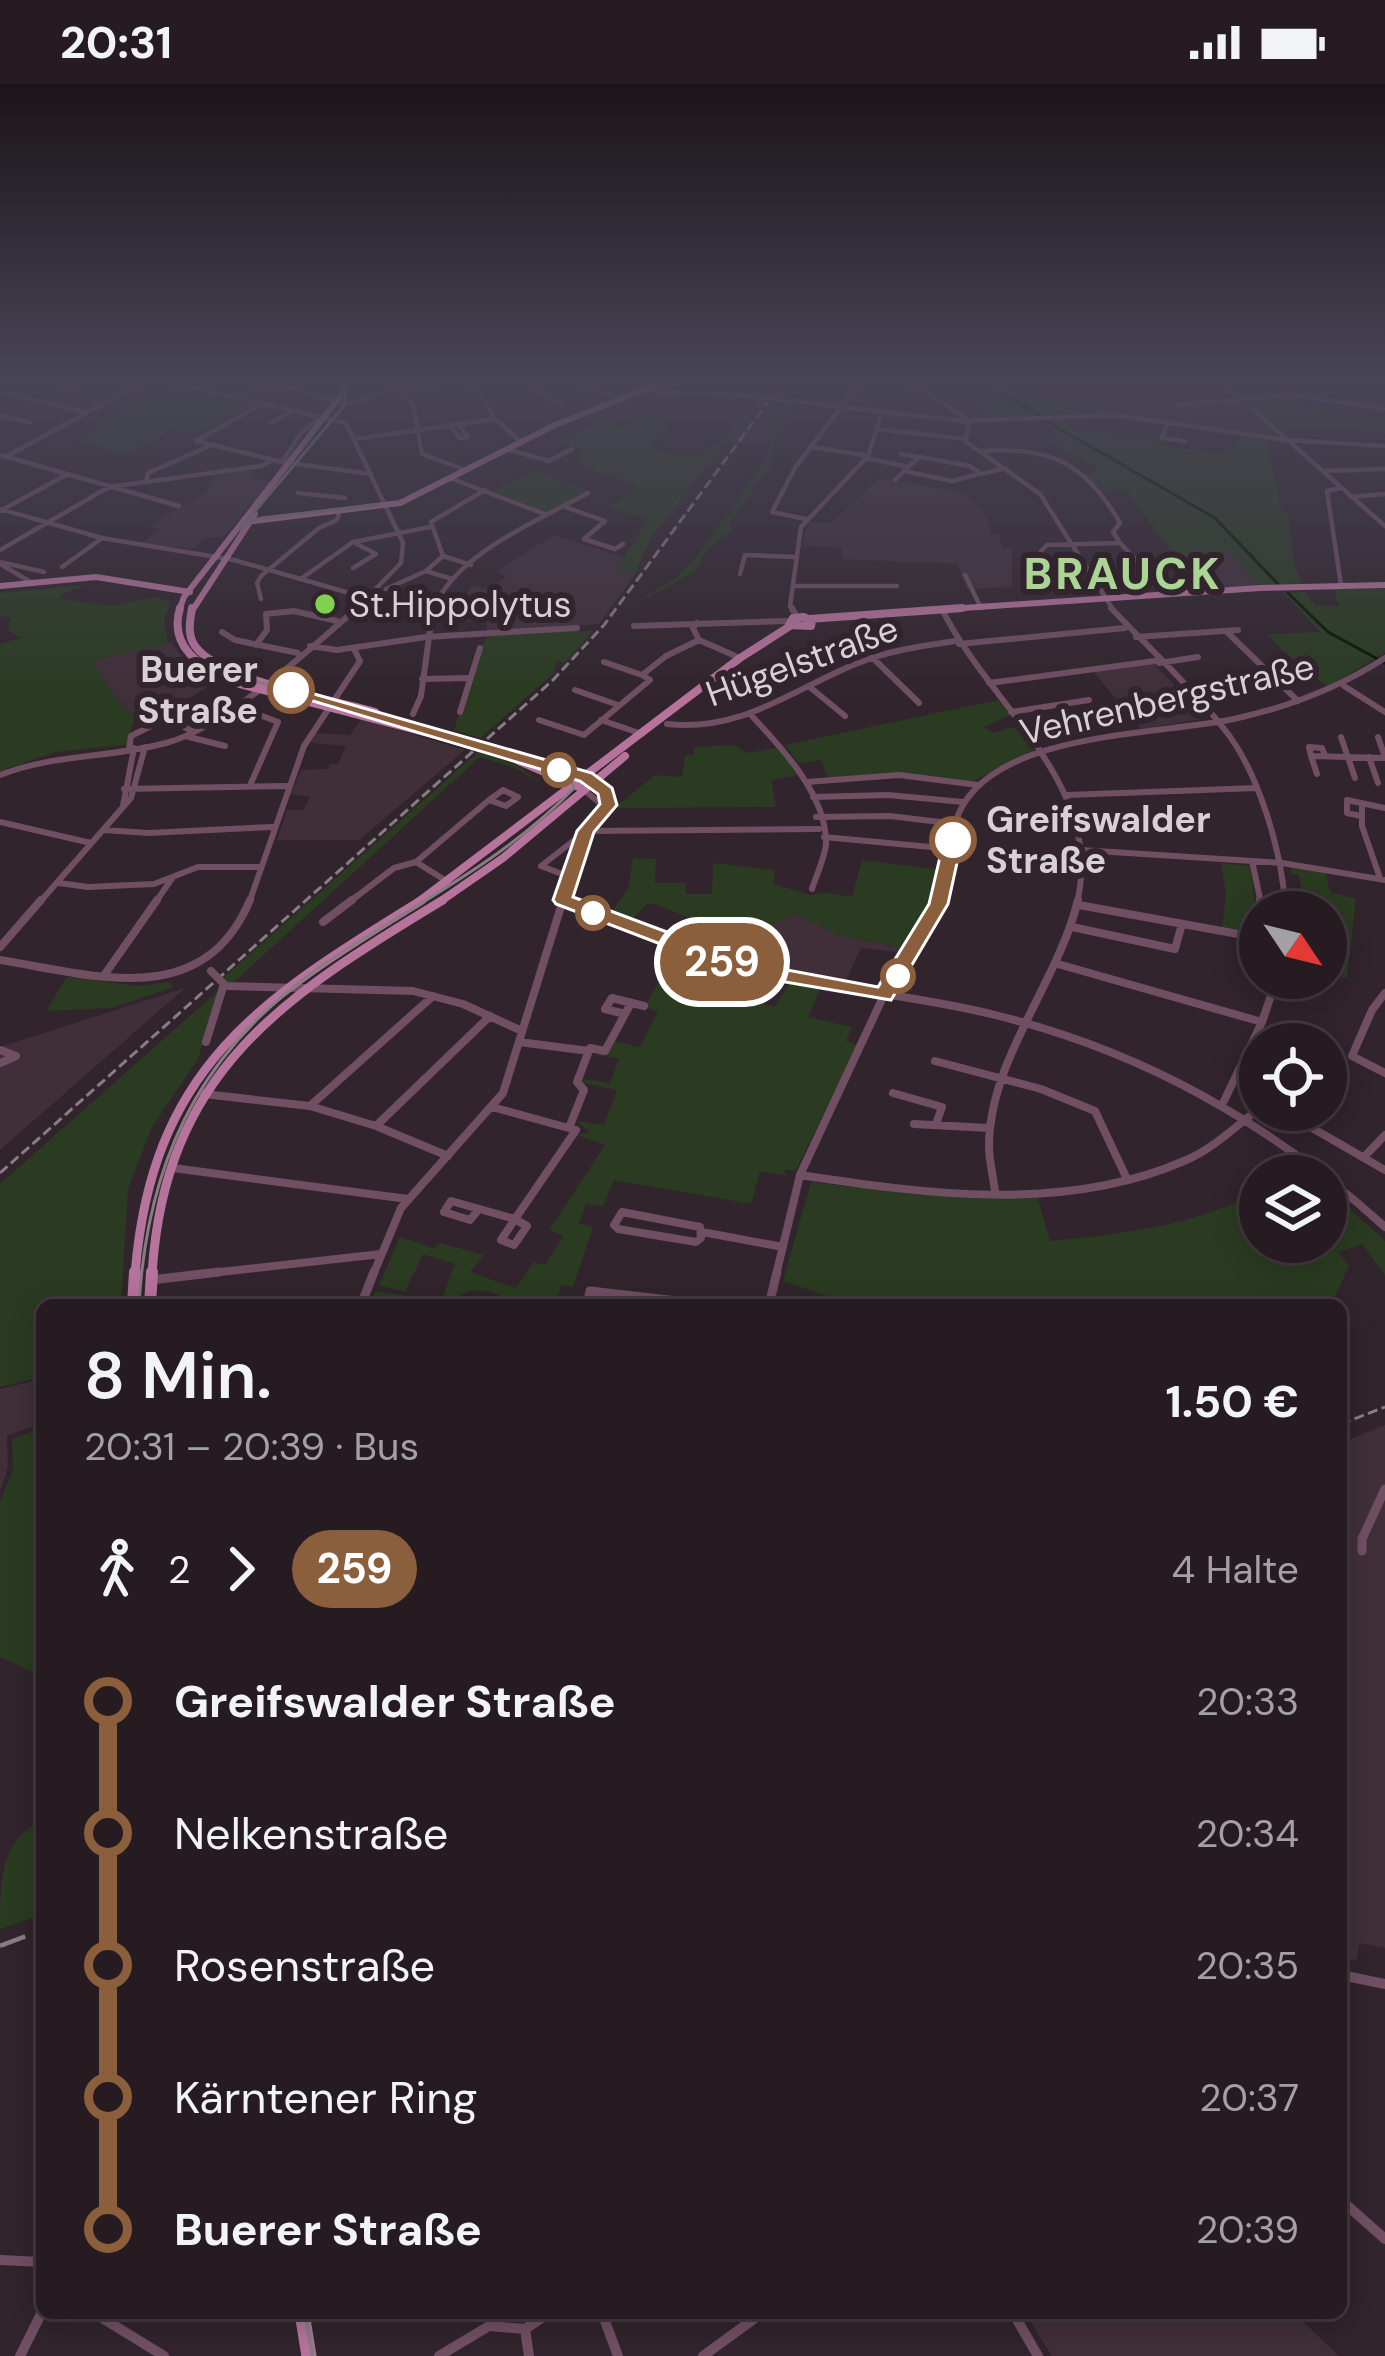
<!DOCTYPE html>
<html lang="de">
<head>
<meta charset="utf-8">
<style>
	:root { --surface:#251b21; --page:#2d242a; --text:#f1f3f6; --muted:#a3a1a5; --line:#42393f }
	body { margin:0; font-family:"DM Sans",sans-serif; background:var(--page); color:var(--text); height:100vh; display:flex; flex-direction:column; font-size:45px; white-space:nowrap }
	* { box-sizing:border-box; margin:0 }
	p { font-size:39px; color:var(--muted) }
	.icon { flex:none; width:66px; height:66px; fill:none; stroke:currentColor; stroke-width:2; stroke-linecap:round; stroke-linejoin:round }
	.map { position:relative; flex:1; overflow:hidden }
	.details { position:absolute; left:36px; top:1215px; width:1311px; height:1020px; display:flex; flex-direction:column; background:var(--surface); border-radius:18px; box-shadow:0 6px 30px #0003,0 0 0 3px var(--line) }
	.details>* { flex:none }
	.badge { padding:0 24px; border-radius:39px; font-size:42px; line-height:78px }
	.needle { width:78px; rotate:125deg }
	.controls { position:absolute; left:1239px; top:807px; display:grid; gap:24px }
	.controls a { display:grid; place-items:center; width:108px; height:108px; border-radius:50%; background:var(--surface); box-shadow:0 6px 30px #0003,0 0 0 3px var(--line); font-size:60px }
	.map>.badge { position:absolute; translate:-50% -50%; box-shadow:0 0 0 6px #fff }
	.legs { display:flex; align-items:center; gap:18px; height:132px; padding:0 48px; font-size:39px }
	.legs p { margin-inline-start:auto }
	.head { display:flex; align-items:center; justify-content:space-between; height:204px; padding:0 48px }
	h1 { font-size:66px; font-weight:600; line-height:90px }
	ul { padding:0 48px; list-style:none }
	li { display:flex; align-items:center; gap:42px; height:132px; font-size:45px }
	li i { display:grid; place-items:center; width:18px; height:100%; margin:0 15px; background:currentColor }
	li i::after { content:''; width:30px; height:30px; margin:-15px; border:9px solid; border-radius:50%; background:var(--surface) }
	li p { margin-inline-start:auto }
	li:first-child i { background:linear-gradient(#0000 50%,currentColor 0) }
	li:last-child i { background:linear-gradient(currentColor 50%,#0000 0) }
	.status { display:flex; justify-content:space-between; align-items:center; height:84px; padding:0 60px; background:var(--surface); direction:ltr }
	.status svg { height:33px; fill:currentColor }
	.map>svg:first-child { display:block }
	.built { fill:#402f39 }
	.green { fill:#2a3b21 }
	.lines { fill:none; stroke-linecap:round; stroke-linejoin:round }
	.stream { stroke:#061800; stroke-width:3 }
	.canal { stroke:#061800; stroke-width:4.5 }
	.minor-far4 { stroke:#704f63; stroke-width:4.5 }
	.minor-far3 { stroke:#704f63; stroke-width:6 }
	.minor-far2 { stroke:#704f63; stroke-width:8 }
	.minor-far1 { stroke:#704f63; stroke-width:9 }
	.minor { stroke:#704f63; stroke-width:10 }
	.major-far4 { stroke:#b6739c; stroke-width:6 }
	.major-far3 { stroke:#b6739c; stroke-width:8 }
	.major-far2 { stroke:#b6739c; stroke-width:9 }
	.major-far1 { stroke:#b6739c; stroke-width:12 }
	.major { stroke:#b6739c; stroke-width:15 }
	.tram-far1 { stroke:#887d84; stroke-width:3 }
	.tram { stroke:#887d84; stroke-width:4.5 }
	.rail-far1 { stroke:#887d84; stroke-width:3; stroke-dasharray:10 4.5; stroke-linecap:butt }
	.rail { stroke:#887d84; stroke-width:4.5; stroke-dasharray:27 14; stroke-linecap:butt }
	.minor-bridge { stroke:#704f63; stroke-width:8 }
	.major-bridge { stroke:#b6739c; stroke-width:8 }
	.line-1 { fill:#8b5e3c; stroke:#fff; stroke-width:3 }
	.poi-dot { fill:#81d050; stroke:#31242c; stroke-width:4.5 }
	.stop-1-dot { fill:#fff; stroke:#8b5e3c; stroke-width:6 }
	.labels { text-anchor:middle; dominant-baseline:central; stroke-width:12; stroke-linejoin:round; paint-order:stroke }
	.far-poi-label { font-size:36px; fill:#d8d0d5; stroke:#31242c; text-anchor:start }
	.far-street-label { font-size:36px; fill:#d8d0d5; stroke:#31242c }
	.far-stop-label { font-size:36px; font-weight:bold; fill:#d8d0d5; stroke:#31242c; text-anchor:end }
	.far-district-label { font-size:45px; font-weight:bold; letter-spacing:3px; fill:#aad594; stroke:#31242c }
</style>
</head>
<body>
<div class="status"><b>20:31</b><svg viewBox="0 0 49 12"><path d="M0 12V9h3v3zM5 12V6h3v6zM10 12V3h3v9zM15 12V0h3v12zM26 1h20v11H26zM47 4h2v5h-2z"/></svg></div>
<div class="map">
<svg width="1385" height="2272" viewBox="0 0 1385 2272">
	<rect width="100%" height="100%" fill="#31242c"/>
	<path class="built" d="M775 298H790L777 321 771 360H721Z
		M981 298H1176L1206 303 1202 298H1219L1277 352 1080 325Z
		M1272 298 1385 309V324L1280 310Z
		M253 384 252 396 271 397 223 453H205L192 465 143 459 160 445 148 442 207 408 216 389Z
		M880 394 966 409 988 436 990 450 999 451 1003 464H1012V503L967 505 957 480 843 475 841 464 803 461 808 438 831 439Z
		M554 451 624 473 618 486 635 490 599 540 487 547 486 537 459 538 458 532H434L440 519 462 520 472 501 489 505 507 492 496 488Z
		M1232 469 1258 502 1197 505 1174 472Z
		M171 558 188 581 218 597 179 620 170 617 135 633 118 617 92 577Z
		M1154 580 1203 630 1208 634 1141 645 1093 587Z
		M361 635 465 666 359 756H277L287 726H303L310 713 291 710 301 686 328 685 330 680H338L346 662 311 659 316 649 350 651Z
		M794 829 838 851 909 865 907 869 861 864 844 900 734 878 762 847Z
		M185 904 0 1066V963Z
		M42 1295V1339L7 1352 8 1383 0 1407V1305Z
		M1385 1341V1864L1360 1859 1356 1877 1341 1875V1359Z
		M1025 2229H1294L1339 2272H1052Z"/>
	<path class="green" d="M966 298H983L1107 329 985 335Z
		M163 302 253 322 202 347 172 346 126 371 73 357 102 341 96 338Z
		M1272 315 1280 320 1385 337V349L1347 344H1277L1250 318Z
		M779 317 799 319 774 355 770 382 728 442 733 445 705 468 696 487 619 529 677 493 699 470 767 373Z
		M659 332 668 334 661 341 668 343 651 366 695 372 723 355 739 332H747L650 455 635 490 617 486 647 435 608 423 639 403 579 381 582 367 559 356 604 337 626 345 637 333Z
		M1063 335 1075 347 1160 354 1158 361 1217 369 1235 365 1240 352 1271 356 1269 367 1282 426 1288 428 1295 484 1303 499 1258 502 1232 469 1174 472 1127 407 1104 409 1083 391 1100 386 1039 351 1058 350 1042 336Z
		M536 387 589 407 548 429 492 407Z
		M87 501 61 510 60 515 112 522 155 513 171 517 164 536 168 559 92 577 118 617 135 633 126 661 56 668 0 687V560L21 554 8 546 11 534 0 532V509Z
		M1333 505H1385V568L1328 603 1292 576 1267 550 1320 548 1284 509 1305 508 1316 522H1340Z
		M593 547 565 579 557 577 554 589 480 654 454 646 480 564 490 549Z
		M998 616 1010 631 984 643 993 649 1019 642 1035 665 972 698 899 689 828 694 821 676 799 680 785 661Z
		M734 661 747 669 780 663 799 691 771 696 776 723 614 724 655 691 682 693 685 671H694V663Z
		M478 668 515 680 544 701 515 684 480 673 232 900 223 894Z
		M633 774 656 775 655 799H686V810H712L713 779 775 786 773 800 811 811 825 808 852 813 862 776 936 785 932 800 940 802 909 865 837 851 794 829 762 847 751 859 655 820H647L628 839 609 831 628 805Z
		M1221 779 1250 782 1260 852 1222 844 1226 809Z
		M1292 784 1326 789 1330 808 1356 815 1347 894H1320H1326V828H1305L1299 791 1290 789Z
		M67 893 139 902 168 898 174 903 112 924 46 927Z
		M791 898 820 904 808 933 852 943 846 957 857 961 796 1086H784L788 1092 760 1087 751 1120 614 1096 603 1123 586 1120 579 1140 593 1143 573 1203 561 1201 556 1221C546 1221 535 1222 525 1220 499 1214 470 1192 451 1221L373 1215 375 1207 441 1217 455 1180 423 1170 405 1208 379 1201 400 1153 434 1164 440 1159 484 1171 470 1188 516 1204 534 1178 545 1181 563 1152 549 1146 605 1061 577 1051 590 1048 576 1037 604 1041 617 1006 583 999 582 995 610 999 619 975 592 970H606L613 957 640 963 658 928 645 923 657 900 775 922Z
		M219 906 198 975 152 1043 128 1105 121 1221H42V1293L0 1303V1100Z
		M811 1098 925 1111 1036 1109 1050 1157C1124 1150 1193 1142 1260 1107V1158H1326V1103L1385 1157V1192L1362 1160 1338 1168 1349 1182 1331 1221H854L783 1197Z
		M42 1343V1592L0 1573V1418L13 1386 12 1356Z
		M33 1742 40 1831 0 1845C0 1805 0 1759 33 1742Z"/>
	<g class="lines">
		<path class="stream" d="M1046 337 1215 434 1278 500
			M1288 509 1328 548 1385 579"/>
		<path class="canal" d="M984 301 1040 331"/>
		<path class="minor-far4" d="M54 298 76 303 62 306
			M168 298 346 339 403 459 401 479 354 527
			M472 298 495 335 521 358
			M529 298 539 309 563 320
			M576 298 620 315
			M910 298 969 336
			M1222 298 1385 442
			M399 304 413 320 422 370 466 386
			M642 307 749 312 964 337 1114 331 1286 356 1385 362
			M0 308 85 328
			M235 313 277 300 338 318
			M346 320 405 302 441 298
			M1174 321 1293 311 1385 325
			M0 332 30 338
			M970 337 965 357 1040 410 1114 527
			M271 339 292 327
			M1167 339 1162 354 1185 357
			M452 344 460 354 468 353 459 341
			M876 345 965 355
			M355 355 495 335
			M196 357 282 378 371 390
			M196 357 263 319
			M813 363 868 372
			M507 365 549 377 572 365
			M981 367C1049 362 1085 378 1120 439L1113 448 1120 459 1047 461 1041 467V484
			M901 370 919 373
			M0 371 179 422
			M7 372 144 298
			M866 374 908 383 920 373 970 382 981 390 1006 384
			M282 378 301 349 321 333
			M904 387 952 397 979 390
			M1323 387 1385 385
			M450 394 547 431
			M895 396 907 384
			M146 398 148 389 209 362
			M1341 404 1327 407 1341 501
			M298 409 345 414
			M1351 413 1385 410
			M565 423 605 437 584 455 615 465 623 460
			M0 425 102 454 234 476 367 514 430 526
			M0 427 66 391
			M805 435 772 428 796 382 861 298
			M1120 459 1143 483
			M0 466 109 403 261 382 273 376
			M0 478 44 488
			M0 480 34 500
			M471 481 443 472 431 438 485 406
			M62 483 101 455
			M353 484 376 470 355 459
			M426 487 452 495
			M740 490 745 471 796 473
			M965 491 981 524
			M302 494 353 458 430 443
			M793 502H897
			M386 505 426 487 443 472
			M261 515 257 499 261 492 319 444 337 436 340 426
			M290 527H296
			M432 527C456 469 536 438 588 409
			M793 527 790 522 801 443 868 372 882 328"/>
		<path class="minor-far3" d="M422 524 430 526
			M792 524 797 533
			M1111 524C1149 564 1191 603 1225 646 1259 689 1281 766 1285 819
			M942 525C988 620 1106 701 1077 819
			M697 539 693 544 699 556 740 574
			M634 542 789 537
			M222 548 235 556 298 569
			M1227 548 1298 617
			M1136 553 1238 546
			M959 560 1125 544
			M256 561 267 546 266 530 294 527 337 537
			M310 562 337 566 426 553 577 544
			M873 574 919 619
			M604 578 642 591
			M1159 579 1198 573
			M642 591 666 572 699 556
			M422 595 468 594
			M989 599 1155 577
			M1344 602 1385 628
			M811 604 845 632
			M575 606 618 621
			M236 622 278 638 251 699
			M460 628 480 564
			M1011 628 1089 616
			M413 630 421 612 433 524
			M751 631C781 663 827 711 826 760 825 773 816 792 812 805
			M539 636 584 651 650 596 642 591
			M601 636 642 650
			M667 640C740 648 789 608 853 581 886 567 921 562 955 557
			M189 653 225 662
			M1341 653 1355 694
			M1378 653 1385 673
			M129 665 131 652 167 634 194 648
			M1324 669 1322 664 1309 663 1311 672 1385 674
			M1311 672 1317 690
			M1369 673 1378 699
			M0 691C54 670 110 674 166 659 224 644 310 565 357 524
			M807 698 899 691 978 701
			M124 705 287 702
			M503 706 518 713 506 722 489 716Z
			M585 707 601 720 598 733
			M1067 711 1257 704
			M813 713 888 711 963 718
			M1362 719V742L1380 794
			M123 722 134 664
			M1361 732 1347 729V716L1385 724
			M816 733 890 732 956 740
			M0 738 91 759
			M104 746 148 749 272 743
			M824 753 952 765
			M1081 766 1282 779 1385 796
			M1252 777 1261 819
			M570 793 541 782 586 747 819 745
			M448 798 416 778 489 716
			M59 799 88 803 154 800 198 783H261
			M563 816 569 819
			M39 819 131 714 145 663
			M155 819 173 793
			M249 819 304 662 360 577 354 565
			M348 819 394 784 416 778
			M562 819 581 758 609 721 606 707 595 698
			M939 819C946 790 948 747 963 721 1006 648 1157 651 1234 635 1289 623 1337 605 1385 574"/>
		<path class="minor-far2" d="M563 816C630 847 697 874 770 890 844 907 921 912 995 931 1145 968 1271 1040 1385 1143
			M1260 816 1263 828
			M1285 816 1286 828
			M1079 821 1260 854
			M323 838 352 816
			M1072 843 1175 865 1182 840
			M0 863 41 816
			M0 876C94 891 203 928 250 816
			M1058 880 1262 938
			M105 890 157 816
			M227 902 413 907 463 920 522 947
			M1385 909 1372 926 1352 972 1385 989
			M625 930 605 925 612 914 644 922
			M206 958 224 900
			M519 958 589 967
			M0 966 16 972 0 979
			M935 977 1041 1005 1095 1027 1127 1095
			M893 1009 942 1023 936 1040
			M204 1010 310 1022 376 1042 448 1072
			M1224 1017 1262 938 1277 894
			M310 1022 433 912
			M492 1023 576 1046 515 1135
			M1281 1026 1385 1086
			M914 1040 989 1044
			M376 1042 490 932
			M569 1044 584 1006 577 998 590 964 605 967 631 919
			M1365 1072 1385 1051
			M173 1084 408 1115
			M800 1091C925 1110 1065 1129 1184 1077 1213 1065 1236 1042 1260 1024
			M995 1107C993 1092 989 1076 989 1061 990 974 1058 899 1078 816
			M479 1125 470 1136 444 1128 451 1117 515 1135
			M622 1128 700 1143 701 1154 696 1158 618 1145 614 1141Z
			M515 1135 527 1142 514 1161 501 1156Z
			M702 1148 783 1163
			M193 1191 381 1170
			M373 1191 401 1124 503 1009 563 816
			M776 1191 800 1091 884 911 940 816"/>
		<path class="minor-far1" d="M151 1196 219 1188
			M361 1221 374 1188
			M587 1221 590 1207 712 1221
			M769 1221 777 1188
			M1362 1467V1455L1385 1405"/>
		<path class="minor" d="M1341 1891 1385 1900
			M1341 2116 1385 2155
			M0 2176 42 2178
			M94 2229 164 2272
			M602 2229 618 2272
			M1013 2229 1038 2272
			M20 2272 42 2228
			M439 2272 489 2242 525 2245
			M529 2272 525 2245 549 2229
			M703 2272 762 2229"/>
		<path class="major-far4" d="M246 438 400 419 555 341 664 298
			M0 502 96 493 190 508
			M179 527 184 513 347 304
			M192 527 255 430
			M919 527 1260 504 1385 501"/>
		<path class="major-far3" d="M180 524C168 564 201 582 232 598L462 658
			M192 524C190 537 187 551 195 562 219 596 333 616 375 628
			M804 533 812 537 811 542 789 541 793 534Z
			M809 535 962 524
			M491 663 587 694
			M519 677 579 703
			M417 819 740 574 790 542
			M438 819 503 774 625 672"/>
		<path class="major-far2" d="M135 1191C151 984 259 916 422 816
			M152 1191C164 987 284 912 443 816"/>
		<path class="major-far1" d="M133 1221 135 1188
			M150 1221 152 1188"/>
		<path class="major" d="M302 2229 309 2272"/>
		<path class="tram-far1" d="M241 442 261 434 377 421
			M240 445 343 323 349 298
			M196 573 225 589 301 610
			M139 1221C148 1064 209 952 344 867 422 817 509 772 574 704L570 693 510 671 323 619"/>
		<path class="tram" d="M305 2229 313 2272"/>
		<path class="rail-far1" d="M0 1089 552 597 604 541 768 318
			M1341 1340 1385 1323"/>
		<path class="rail" d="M0 1862 42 1846"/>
		<path class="minor-bridge" d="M211 887 223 899"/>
		<path class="major-bridge" d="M465 656 491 663"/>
	</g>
	<linearGradient id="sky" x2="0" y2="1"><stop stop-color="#1b1418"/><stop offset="0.48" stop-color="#484556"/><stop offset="1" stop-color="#484556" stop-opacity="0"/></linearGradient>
	<rect width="1385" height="616" fill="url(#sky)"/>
	<path class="line-1" d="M286 602 592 689 612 704 617 721 594 748 573 813 750 879 878 903 929 820 944 756 953 750 962 756 948 820 891 916 739 890 556 820 553 816 577 747 600 720 598 710 580 697 286 609Z"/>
	<circle class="poi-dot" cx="325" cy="520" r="12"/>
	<g class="stop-1-dot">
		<circle cx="291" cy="606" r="21"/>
		<circle cx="559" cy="686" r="15"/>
		<circle cx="953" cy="756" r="21"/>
		<circle cx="593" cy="829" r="15"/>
		<circle cx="898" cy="892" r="15"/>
	</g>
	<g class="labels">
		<g class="far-poi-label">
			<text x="349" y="520">St.Hippolytus</text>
		</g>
		<g class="far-street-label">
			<text transform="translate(802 577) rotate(-20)">Hügelstraße</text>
			<text transform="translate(1167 615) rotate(-13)">Vehrenbergstraße</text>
		</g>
		<g class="far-stop-label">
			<text x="258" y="585">Buerer<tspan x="258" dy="41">Straße</tspan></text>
			<text x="986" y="735" text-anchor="start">Greifswalder<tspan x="986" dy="41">Straße</tspan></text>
		</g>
		<g class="far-district-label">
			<text x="1123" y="489">BRAUCK</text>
		</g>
	</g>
</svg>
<div class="controls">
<a><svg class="needle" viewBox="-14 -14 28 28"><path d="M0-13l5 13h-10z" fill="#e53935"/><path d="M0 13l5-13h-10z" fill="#a3a1a5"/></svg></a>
<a><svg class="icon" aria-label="locate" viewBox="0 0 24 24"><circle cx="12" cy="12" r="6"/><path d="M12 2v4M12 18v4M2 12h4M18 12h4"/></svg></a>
<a><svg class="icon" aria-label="layers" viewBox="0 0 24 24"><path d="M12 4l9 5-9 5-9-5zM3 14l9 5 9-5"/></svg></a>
</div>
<b class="badge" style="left:722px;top:878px;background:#8b5e3c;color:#fff">259</b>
<section class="details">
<div class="head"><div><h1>8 Min.</h1><p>20:31 – 20:39 · Bus</p></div><b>1.50 €</b></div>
<div class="legs"><svg class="icon" aria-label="walk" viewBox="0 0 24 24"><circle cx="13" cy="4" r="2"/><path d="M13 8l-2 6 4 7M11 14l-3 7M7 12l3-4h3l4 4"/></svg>2<svg class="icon" aria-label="forward" viewBox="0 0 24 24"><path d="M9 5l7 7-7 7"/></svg><b class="badge" style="background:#8b5e3c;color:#fff">259</b><p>4 Halte</p></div>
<ul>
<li><i style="color:#8b5e3c"></i><b>Greifswalder Straße</b><p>20:33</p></li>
<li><i style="color:#8b5e3c"></i><span>Nelkenstraße</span><p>20:34</p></li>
<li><i style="color:#8b5e3c"></i><span>Rosenstraße</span><p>20:35</p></li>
<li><i style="color:#8b5e3c"></i><span>Kärntener Ring</span><p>20:37</p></li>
<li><i style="color:#8b5e3c"></i><b>Buerer Straße</b><p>20:39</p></li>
</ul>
</section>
</div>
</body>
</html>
